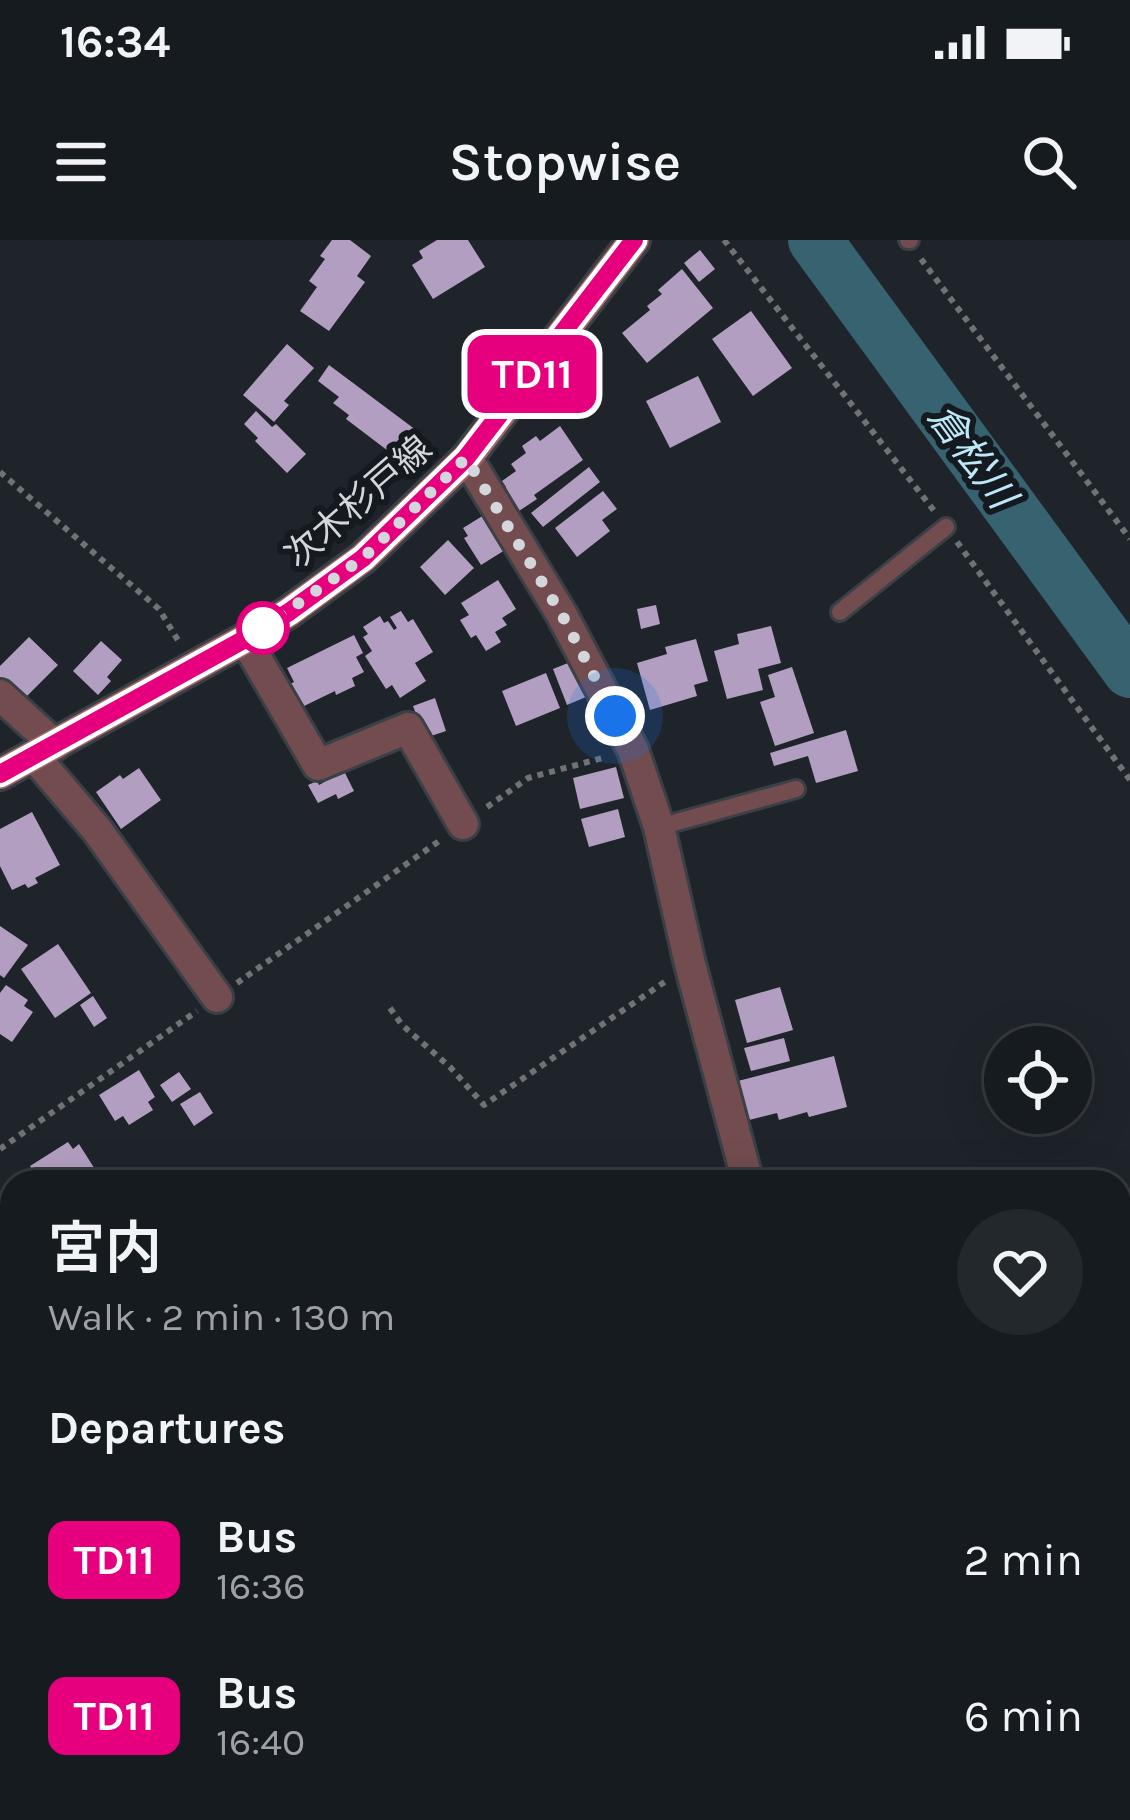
<!DOCTYPE html>
<html lang="en">
<head>
<meta charset="utf-8">
<style>
	:root { --surface:#161b20; --page:#23282d; --text:#f1f3f6; --muted:#9ea1a5; --line:#35393e }
	body { margin:0; font-family:Karla,"Noto Sans JP",sans-serif; background:var(--page); color:var(--text); height:100vh; display:flex; flex-direction:column; font-size:45px; white-space:nowrap }
	* { box-sizing:border-box; margin:0 }
	p { font-size:39px; color:var(--muted) }
	.icon { flex:none; width:66px; height:66px; fill:none; stroke:currentColor; stroke-width:2; stroke-linecap:round; stroke-linejoin:round }
	.map { position:relative; flex:1; overflow:hidden }
	.panel { position:absolute; left:0px; top:930px; width:1131px; height:651px; display:flex; flex-direction:column; background:var(--surface); border-radius:36px 36px 0 0; box-shadow:0 12px 48px #0002,0 0 0 3px var(--line) }
	.panel>* { flex:none }
	.badge { padding:0 24px; border-radius:18px; font-size:42px; line-height:78px }
	.buttons { position:absolute; left:984px; top:786px; display:grid; gap:24px }
	.buttons a { display:grid; place-items:center; width:108px; height:108px; border-radius:50%; background:var(--surface); box-shadow:0 12px 48px #0002,0 0 0 3px var(--line); font-size:60px }
	.you { position:absolute; width:60px; height:60px; margin:-30px; border:9px solid #fff; border-radius:50%; background:#1a73e8; box-shadow:0 0 0 18px #1a73e833 }
	.map>.badge { position:absolute; translate:-50% -50%; box-shadow:0 0 0 6px #fff }
	h2 { padding:0 48px; font-size:45px; line-height:108px }
	.round { display:grid; place-items:center; flex:none; width:126px; height:126px; border-radius:63px; background:var(--page) }
	.head { display:flex; align-items:center; justify-content:space-between; height:204px; padding:0 48px }
	h1 { font-size:57px; font-weight:600; line-height:90px }
	ul { padding:0; list-style:none }
	li { display:flex; align-items:center; gap:36px; height:156px; padding:0 48px }
	li div { flex:1 }
	li b { display:block; font-size:45px }
	li em { font-style:normal }
	li .badge { min-width:132px; font-weight:700; text-align:center }
	.status { display:flex; justify-content:space-between; align-items:center; height:84px; padding:0 60px; background:var(--surface); direction:ltr }
	.status svg { height:33px; fill:currentColor }
	header { display:flex; justify-content:space-between; align-items:center; height:156px; padding:0 48px; background:var(--surface); font-size:54px; font-weight:600 }
	.map>svg:first-child { display:block }
	.lines { fill:none; stroke-linecap:round; stroke-linejoin:round }
	.river { stroke:#376371; stroke-width:54 }
	.building { fill:#b29ec0 }
	.lane-casing { stroke:#3b4046; stroke-width:22 }
	.street-casing { stroke:#3b4046; stroke-width:36 }
	.secondary-casing { stroke:#3b4046; stroke-width:36 }
	.path { stroke:#6f7378; stroke-width:6; stroke-dasharray:6 6; stroke-linecap:butt }
	.lane { stroke:#724c4f; stroke-width:16 }
	.street { stroke:#724c4f; stroke-width:30 }
	.secondary { stroke:#9e6367; stroke-width:30 }
	.line-casing { stroke:#fff; stroke-width:27 }
	.line { stroke:#e6007e; stroke-width:18 }
	.walk { stroke:#d3d6da; stroke-width:12; stroke-dasharray:0 21.6 }
	.stop-dot { fill:#fff; stroke:#e6007e; stroke-width:6 }
	.labels { text-anchor:middle; dominant-baseline:central; stroke-width:12; stroke-linejoin:round; paint-order:stroke }
	.street-label { font-size:36px; fill:#d3d6da; stroke:#151a20 }
	.water-label { font-size:39px; font-style:italic; fill:#bce8f7; stroke:#151a20 }
</style>
</head>
<body>
<div class="status"><b>16:34</b><svg viewBox="0 0 49 12"><path d="M0 12V9h3v3zM5 12V6h3v6zM10 12V3h3v9zM15 12V0h3v12zM26 1h20v11H26zM47 4h2v5h-2z"/></svg></div>
<header><svg class="icon" aria-label="menu" viewBox="0 0 24 24"><path d="M4 6h16M4 12h16M4 18h16"/></svg>Stopwise<svg class="icon" aria-label="search" viewBox="0 0 24 24"><circle cx="10" cy="10" r="6"/><path d="M15 15l6 6"/></svg></header>
<div class="map">
<svg width="1130" height="1580" viewBox="0 0 1130 1580">
	<rect width="100%" height="100%" fill="#1e242a"/>
	<g class="lines">
		<path class="river" d="M815 0 1130 431"/>
	</g>
	<path class="building" d="M332 0H350L371 16 357 36 365 42 329 91 300 71 317 47 309 41 325 19 320 16Z
		M437 0H468L485 27 433 59 412 25 423 18 419 11Z
		M700 10 715 29 699 42 684 23Z
		M682 29 713 68 647 123 622 93 650 70 647 66 662 54 658 50Z
		M751 71 792 128 753 156 712 99Z
		M287 104 314 128 284 161 289 165 274 182 243 155Z
		M329 125 424 196 404 223 346 179 349 175 333 163 339 157 318 141Z
		M698 136 721 182 670 208 646 161Z
		M256 171 272 187 276 184 306 214 287 233 255 201 258 198 244 184Z
		M560 186 583 220 534 255 537 259 519 271 503 249 506 247 502 241 516 231 511 224 526 213 522 206 536 196 540 201Z
		M589 227 600 242 543 287 531 273Z
		M603 251 617 269 602 280 610 291 577 317 555 288Z
		M484 275 505 310 481 325 464 298 468 296 463 288Z
		M448 300 474 328 445 355 420 327Z
		M498 340 516 369 502 378 507 385 495 392 501 402 486 411 476 395 471 398 460 380 469 375 461 363Z
		M656 365 660 384 641 389 637 369Z
		M401 371 408 382 413 379 433 412 415 423 426 441 400 458 392 445 386 449 365 416 372 411 363 397 368 394 363 387 380 376 384 383 388 381 394 390 397 388 390 377Z
		M771 386 781 423 758 429 763 450 727 459 714 411 739 404 737 394Z
		M354 395 363 413 356 417 364 432 352 438 355 446 336 455 335 451 300 468 288 445 294 442 287 428Z
		M29 397 58 425 24 459 0 437V426Z
		M696 399 708 441 694 445 697 456 650 470 637 423 667 414 665 407Z
		M101 401 122 420 107 437 111 441 98 455 73 431Z
		M573 421 586 457 567 465 553 429Z
		M792 427 814 493 775 506 760 462 775 457 768 435Z
		M546 433 560 468 516 486 502 451Z
		M435 458 446 491 425 498 413 466Z
		M846 490 858 531 816 543 808 516 774 526 770 513Z
		M616 527 624 558 580 569 573 538Z
		M139 528 161 560 121 589 96 552 120 535 123 539Z
		M344 531 354 551 338 559 336 554 318 563 308 545 317 541 319 545Z
		M618 569 625 597 589 607 581 579Z
		M32 572 60 625 35 638 38 643 28 648 25 644 12 650 0 626V589Z
		M0 686 28 705 4 738 0 735Z
		M58 704 91 753 55 778 21 729Z
		M6 745 28 760 24 766 33 772 12 802 0 794V753Z
		M780 747 793 790 747 803 735 760Z
		M93 756 107 778 94 787 80 765Z
		M784 798 790 821 751 831 744 808Z
		M834 816 847 867 809 877 807 872 779 880 777 873 749 880 738 841Z
		M139 830 155 857 148 862 153 870 129 885 123 876 115 881 99 855Z
		M179 832 191 849 172 862 160 845Z
		M200 852 213 873 194 886 180 864Z
		M68 902 73 909 79 904 98 934 85 942H40L30 926Z"/>
	<g class="lines">
		<g class="lane-casing">
			<path id="lane" d="M908 0H910
				M840 372 946 287
				M659 587 796 549"/>
		</g>
		<g class="street-casing">
			<path id="street" d="M467 218 562 375 633 510 659 587 690 724 748 942
				M245 399 318 525 408 488 463 584
				M0 455 55 505
				M34 516 97 590 217 757
				M883 1569 888 1580"/>
		</g>
		<g class="secondary-casing">
			<path id="secondary" d="M0 534 245 399 289 372 363 318 467 218 634 0"/>
		</g>
		<path class="path" d="M724 0 935 272
			M921 19 1130 299
			M0 232 159 369 179 402
			M957 302 1130 540
			M487 567 528 538 606 517
			M237 743 442 599
			M390 768 402 785 450 827 484 865 666 741
			M0 909 197 771
			M0 1265 12 1282
			M1119 1474 1130 1468
			M0 1493 12 1485
			M212 1569 220 1580
			M705 1580 721 1569"/>
		<use href="#lane" class="lane"/>
		<use href="#street" class="street"/>
		<use href="#secondary" class="secondary"/>
	</g>
	<g class="lines">
		<g class="line-casing">
			<path id="line" d="M0 534 245 399 289 372 363 318 466 218 634 0"/>
		</g>
		<use href="#line" class="line"/>
		<path class="walk" d="M263 388 363 318 466 218 562 375 615 476"/>
	</g>
	<circle class="stop-dot" cx="263" cy="388" r="24"/>
	<g class="labels">
		<g class="street-label">
			<text transform="translate(358 262) rotate(-41)">次木杉戸線</text>
		</g>
		<g class="water-label">
			<text transform="translate(972 216) rotate(54)">倉松川</text>
		</g>
	</g>
</svg>
<div class="buttons">
<a><svg class="icon" aria-label="locate" viewBox="0 0 24 24"><circle cx="12" cy="12" r="6"/><path d="M12 2v4M12 18v4M2 12h4M18 12h4"/></svg></a>
</div>
<div class="you" style="left:615px;top:476px"></div>
<b class="badge" style="left:532px;top:134px;background:#e6007e;color:#fff">TD11</b>
<section class="panel">
<div class="head"><div><h1>宮内</h1><p>Walk · 2 min · 130 m</p></div><a class="round"><svg class="icon" aria-label="heart" viewBox="0 0 24 24"><path d="M12 20l-8-8c-3-5 5-10 8-4 3-6 11-1 8 4z"/></svg></a></div>
<h2>Departures</h2>
<ul>
<li><span class="badge" style="background:#e6007e;color:#fff">TD11</span><div><b>Bus</b><p>16:36</p></div><em>2 min</em></li>
<li><span class="badge" style="background:#e6007e;color:#fff">TD11</span><div><b>Bus</b><p>16:40</p></div><em>6 min</em></li>
</ul>
</section>
</div>
</body>
</html>
